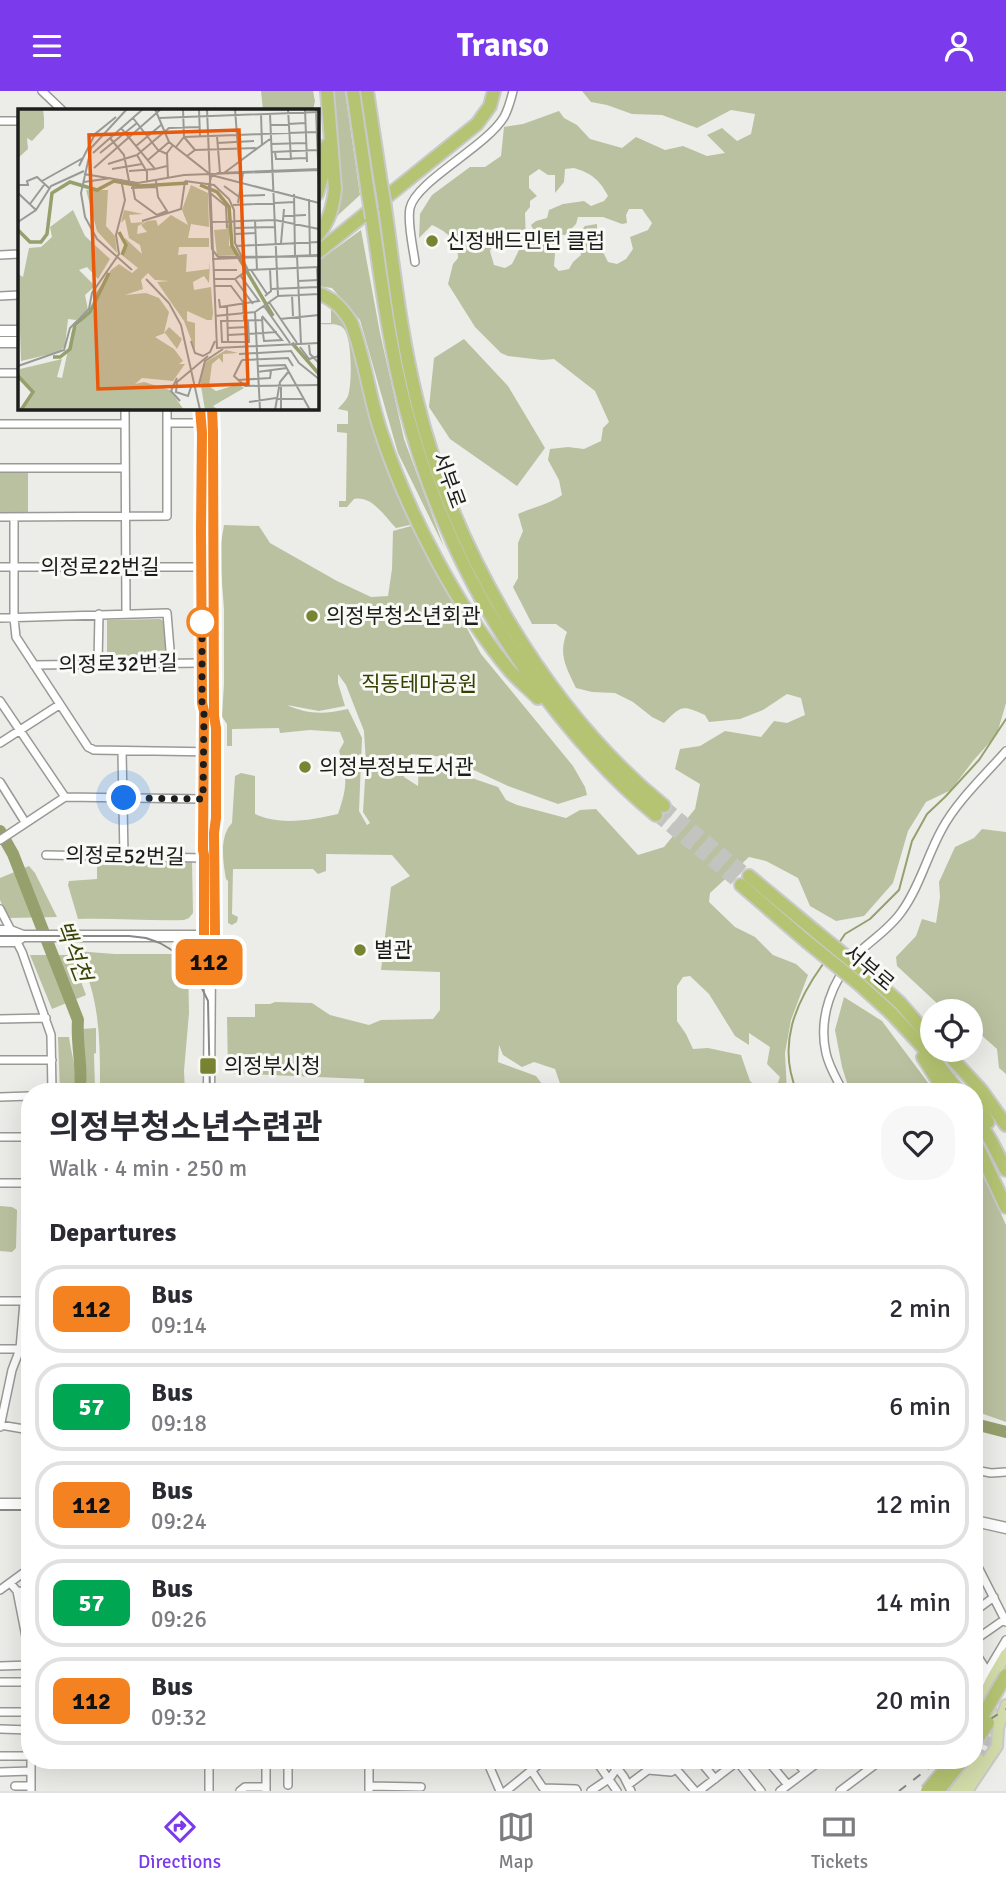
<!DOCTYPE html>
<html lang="en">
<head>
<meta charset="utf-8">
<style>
	:root { --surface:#fff; --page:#f7f7f7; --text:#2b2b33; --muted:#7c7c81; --line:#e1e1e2; --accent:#7c3aed }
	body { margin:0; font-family:Signika,"Noto Sans KR",sans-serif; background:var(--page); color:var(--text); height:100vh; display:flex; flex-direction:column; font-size:26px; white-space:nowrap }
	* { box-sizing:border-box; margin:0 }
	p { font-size:23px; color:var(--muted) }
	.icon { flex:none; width:38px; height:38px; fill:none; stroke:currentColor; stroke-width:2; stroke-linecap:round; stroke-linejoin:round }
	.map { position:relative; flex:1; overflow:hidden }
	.drawer { position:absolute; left:21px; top:992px; width:962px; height:686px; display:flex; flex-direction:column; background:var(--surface); border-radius:28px; box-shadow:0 7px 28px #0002 }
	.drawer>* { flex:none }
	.badge { padding:0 14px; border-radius:10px; font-size:24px; line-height:46px }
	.controls { position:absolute; left:920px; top:908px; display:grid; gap:14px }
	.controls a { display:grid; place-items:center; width:63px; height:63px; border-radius:50%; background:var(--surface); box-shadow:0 7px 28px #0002; font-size:35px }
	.you { position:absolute; width:35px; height:35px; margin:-18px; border:5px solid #fff; border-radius:50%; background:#1a73e8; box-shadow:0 0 0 10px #1a73e833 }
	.map>.badge { position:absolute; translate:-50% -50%; box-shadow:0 0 0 4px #fff }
	h2 { padding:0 28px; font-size:26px; line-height:63px }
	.round { display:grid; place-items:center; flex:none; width:74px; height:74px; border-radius:28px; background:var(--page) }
	.head { display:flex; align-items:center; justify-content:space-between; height:119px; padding:0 28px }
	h1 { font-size:33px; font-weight:700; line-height:52px }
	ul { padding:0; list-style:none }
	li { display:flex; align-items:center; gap:21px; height:88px; margin:0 14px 10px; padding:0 14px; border:4px solid var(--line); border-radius:28px }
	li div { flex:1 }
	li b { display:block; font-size:26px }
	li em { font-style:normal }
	li .badge { min-width:77px; font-weight:700; text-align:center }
	header { display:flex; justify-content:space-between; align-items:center; height:91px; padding:0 28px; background:var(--accent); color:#fff; font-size:32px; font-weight:700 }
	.tab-bar { display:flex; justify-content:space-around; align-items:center; height:98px; border-top:2px solid var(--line); background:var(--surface); font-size:19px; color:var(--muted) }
	.tab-bar a { display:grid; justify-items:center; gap:4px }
	.tab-bar .selected { color:var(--accent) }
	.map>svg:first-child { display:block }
	.green { fill:#bac1a0; fill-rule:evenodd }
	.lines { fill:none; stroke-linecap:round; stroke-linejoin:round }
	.stream { stroke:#96a06d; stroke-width:2 }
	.river { stroke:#96a06d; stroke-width:12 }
	.primary-tunnel { stroke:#c3c4bf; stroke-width:10; stroke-dasharray:10 5; stroke-linecap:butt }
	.highway-tunnel { stroke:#c3c4bf; stroke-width:12; stroke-dasharray:12 6; stroke-linecap:butt }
	.street-casing { stroke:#999a96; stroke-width:10 }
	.secondary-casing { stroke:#999a96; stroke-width:13 }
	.primary-casing { stroke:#c9c9c9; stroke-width:14 }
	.highway-casing { stroke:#c9c9c9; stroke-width:16 }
	.street { stroke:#fff; stroke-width:7 }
	.secondary { stroke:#fff; stroke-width:10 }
	.primary { stroke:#d3dcaa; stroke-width:10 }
	.highway { stroke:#b5c472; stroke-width:12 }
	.tram { stroke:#888986; stroke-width:2 }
	.rail { stroke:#888986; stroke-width:2; stroke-dasharray:9 9; stroke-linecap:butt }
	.highway-bridge-casing { stroke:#c9c9c9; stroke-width:16; stroke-linecap:butt }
	.highway-bridge { stroke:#b5c472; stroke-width:12 }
	.line-casing { stroke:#fff; stroke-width:16 }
	.line { stroke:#f58220; stroke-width:10 }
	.walk { stroke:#1d1e1c; stroke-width:7; stroke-dasharray:0 12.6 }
	.poi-dot { fill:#788431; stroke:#f9faf5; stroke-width:2.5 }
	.stop-dot { fill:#fff; stroke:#f58220; stroke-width:3.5 }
	.labels { text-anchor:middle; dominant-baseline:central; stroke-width:6; stroke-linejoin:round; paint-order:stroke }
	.poi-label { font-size:21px; fill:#1d1e1c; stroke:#f9faf5; text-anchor:start }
	.street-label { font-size:21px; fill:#1d1e1c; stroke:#f9faf5 }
	.park-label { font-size:21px; fill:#373f00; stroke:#f9faf5 }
	.water-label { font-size:23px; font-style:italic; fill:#3b4305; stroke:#f9faf5 }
	.inset-river { fill:none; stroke:#96a06d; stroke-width:3.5 }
	.inset-road { fill:none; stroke:#999a96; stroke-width:2 }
	.view { fill:#e8590c; fill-opacity:0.15; stroke:#e8590c; stroke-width:3.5 }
	.inset-edge { fill:none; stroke:#1d1e1c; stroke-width:3.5 }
</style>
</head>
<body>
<header><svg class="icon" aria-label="menu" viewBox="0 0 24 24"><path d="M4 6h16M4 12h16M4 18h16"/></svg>Transo<svg class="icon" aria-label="person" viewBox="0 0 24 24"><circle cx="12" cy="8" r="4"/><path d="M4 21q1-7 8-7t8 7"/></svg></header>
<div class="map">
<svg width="1006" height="1700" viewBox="0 0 1006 1700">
	<rect width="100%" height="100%" fill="#ecede8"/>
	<path class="green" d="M261 0H313L315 10 313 19H263Z
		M334 0H345L360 104 336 126 341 92Z
		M582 0H1006V612L997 643 973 670 951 699 926 711 908 740 893 792 864 825 836 830 810 815 798 787 766 770 749 766 710 802 709 811 735 836 755 846 773 864 796 873 808 884 791 929 785 962 787 1001 776 997 780 986 767 973 770 956 749 942V954L735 945 709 903 690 885 683 886 677 895V930L686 943 693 958 708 957 741 964 750 990 762 1001H563L555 978 534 971 522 976 503 964 499 954 498 971 536 985 548 1001H365L364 988 228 982 227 926H255V913H270L275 911 312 912 330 924 369 934 381 929 433 928 440 919V881L381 879 391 796 410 785 392 764 326 763V780L318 783 313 778H233L232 823 238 826 237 831 232 834 228 832V790L226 788C223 771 219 745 232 732L235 685 241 682 255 685V723C281 735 311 729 338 723 347 697 348 687 339 660L344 651 340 641 310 639 280 642 279 637 232 638V655H227V633L222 626 224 593V518L221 479V452L224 434 259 435 270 452 337 490 371 506 388 505 392 478 393 440 411 435 481 563 573 675 585 696 587 704 558 713 508 695 446 666 411 663 404 686 418 695 419 669 498 696 506 709 517 714 566 727 580 719 596 718 638 764 664 756 695 718 700 693 675 678 680 658 700 655 725 640 761 646 774 630 787 632 805 624 801 607 787 603 763 619 740 628 709 631 705 624C682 614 682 614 664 632L652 626 633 611 615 602 592 601 576 597C566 576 558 564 567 541L556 533H532L513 496 518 487V452L523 440 518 423C533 416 548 414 562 404L559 389 548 369 550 358 568 356 584 358 601 350 603 337 609 331 595 300 554 268 542 269 508 265 501 262 475 236 448 193 453 173 458 167C458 149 447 141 432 134L419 147 420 123 432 104 470 76H485L501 65 504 36 523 33 559 20 564 27 577 34 590 48 622 57 636 46 665 59 683 55 707 65 725 62 707 44 722 37 737 50 751 43 755 23 731 19 697 37 662 24 632 23 607 14 591 11ZM574 77C591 82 600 89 608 105L604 110 591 115 584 110 563 113 549 119 547 127 536 130 531 134 536 144 526 151 525 122 530 116V110L537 105 529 97V85L539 78 548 84H555V102L564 91 565 78ZM629 118H642L652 132 648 139 630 146 633 158 626 168 617 173 608 171 604 163 597 155V133L585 135 574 147 579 155 581 164 573 171 569 178 559 180 554 175 556 150 560 144H565L576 133 578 126H603L622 133 627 132 626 124ZM504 149 519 159 512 173 505 177 494 174 490 160 493 153ZM338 583 346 594 364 640 366 673 363 721 370 732 367 734 359 720 362 647 348 618C325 623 309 624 287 614L319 620 345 615 338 592Z
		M361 139 380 242 404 348 444 456 398 362 360 229 332 197 317 195V171Z
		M331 214 347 232 414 433 396 437C385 426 372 404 354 408L347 416H339V410H346L347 342 337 341V333H348V320L338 318C341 314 346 310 348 305 352 294 353 243 342 236 337 232 327 234 321 233V232H331Z
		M464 248 508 295 545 357 517 395 450 348 429 316 434 267Z
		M0 380H28V423H0Z
		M160 528 165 531V562L160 568 107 569V529Z
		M982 738 1006 741V983L999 977 997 958 971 935V920H949L941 916 897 875 896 866 916 845 922 828 936 832 940 806 939 791 955 756 974 747Z
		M97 771H192L193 822 189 827 184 829C149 830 114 827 78 828L68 794 69 790 97 788Z
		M29 775 35 782 57 826 8 827 0 809V787Z
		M76 860 115 863H180L188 870 189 922 184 980 185 1001H100C100 951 101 905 76 860Z
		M30 864H71L86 904 52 918Z
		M844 906 882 930 935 1001H850L842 976 835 939Z
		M96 937V962L94 963 95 999 97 1001H87C87 979 83 959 82 938Z
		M58 946H69C72 968 78 978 74 1001H60Z
		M975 1064 1006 1134V1331L975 1320Z
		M0 1115 12 1116 17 1119 16 1157 12 1161 0 1160Z"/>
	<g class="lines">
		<path class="stream" d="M839 852 845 843 870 828 899 799 912 750 927 723 945 706 979 669 1006 628
			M797 1001C777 954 795 912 823 873"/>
		<path class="river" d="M0 740 13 763 78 929C76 953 83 977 80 1001
			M975 1333 1006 1341"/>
		<path class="primary-tunnel" d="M979 1668 999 1630"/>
		<path class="highway-tunnel" d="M664 715 749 785
			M656 724 741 794"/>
		<g class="street-casing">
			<path id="street" d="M42 0 62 19
				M0 30H19
				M0 164 19 163
				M415 171C413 156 407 131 410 117 416 90 486 56 504 26 508 19 511 8 513 0
				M0 205 19 204
				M0 282H19
				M125 317 126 523
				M167 332H200
				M0 333H125
				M0 377H125
				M0 426 167 425V317
				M14 426V527L16 546 88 656 94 659 216 661
				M0 476H201
				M0 527 167 522 171 571
				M98 572 99 523
				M34 574 202 572
				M0 610 65 706
				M0 652 59 614
				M122 660 124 765
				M0 691 25 731
				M0 749 65 706 203 708
				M46 764 204 767
				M0 818 22 861 51 944 52 1001
				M0 928 46 927
				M0 969H52
				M843 1001C837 988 829 976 826 962 818 927 832 889 856 864 871 849 890 838 902 820 920 795 927 765 942 738 957 710 985 684 1006 660
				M0 1006 30 1005
				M0 1046H30
				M0 1092H30
				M0 1210H30
				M0 1258H20L30 1265
				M0 1334 30 1339
				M0 1336 12 1279 20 1258 24 1211
				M975 1379 991 1382 1006 1381
				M975 1470 1006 1531
				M10 1492 17 1500 30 1566
				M0 1499 30 1477
				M17 1500 30 1501
				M975 1520 994 1506
				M975 1549 1005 1528
				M975 1561 987 1580
				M0 1575 30 1574
				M0 1591H30
				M975 1601 1006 1549
				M0 1621H30
				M0 1638 30 1639
				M0 1665H30
				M31 1670V1700
				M266 1670V1700
				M369 1670V1700
				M424 1670 428 1672
				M487 1670 500 1700
				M596 1670 617 1700
				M612 1670 624 1686 631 1700
				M700 1670 715 1688
				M737 1670 761 1700
				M768 1670 788 1694
				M796 1670 805 1681
				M531 1679 543 1697 576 1698 577 1700
				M0 1681 31 1680
				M288 1694V1670
				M628 1694 648 1679 671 1681 676 1678 695 1700
				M15 1695H31
				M369 1695 421 1696
				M209 1700V1670
				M240 1700 245 1696H266
				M506 1700 543 1670
				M591 1700 610 1687 617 1677 627 1670
				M699 1700 738 1670
				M780 1700 820 1670
				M840 1700 880 1670"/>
		</g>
		<g class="secondary-casing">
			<path id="secondary" d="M0 240H19
				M0 251H19
				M200 317 202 342 201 439 202 612 204 620 203 759 204 764V845L210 871 209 1001
				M0 840H10L23 845H208
				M0 850H16L23 845
				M210 868 216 845 214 742 216 728V637L214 625 213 341 212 317
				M0 1413H30
				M975 1430 1006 1437"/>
		</g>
		<g class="primary-casing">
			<path id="primary" d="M998 1637C978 1597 987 1598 1006 1563
				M955 1700 979 1668
				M967 1700 997 1655 998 1637 1006 1614"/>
		</g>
		<g class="highway-casing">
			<path id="highway" d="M353 0 367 96
				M367 0 380 86
				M317 103 323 82 327 54
				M385 116C394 181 401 246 417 310 453 458 545 618 664 715
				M372 127C381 189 389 253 405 315 434 428 487 534 560 625 589 661 620 695 656 724
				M317 145C329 131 333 116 335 98L327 0
				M317 162 477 33 490 15 494 0
				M317 202C333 207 342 217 351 231 365 267 369 307 382 344 408 422 458 518 511 581 519 590 529 598 538 607
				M749 785 815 840
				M741 794 806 850
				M900 912 933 950
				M891 922 933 967 959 1001
				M944 959 981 999 1006 1034
				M923 966 945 1001
				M975 1008 988 1031
				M975 1024 991 1050 1006 1079
				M975 1050 1006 1116"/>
		</g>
		<use href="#street" class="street"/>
		<use href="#secondary" class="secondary"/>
		<use href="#primary" class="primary"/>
		<use href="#highway" class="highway"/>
		<path class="tram" d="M0 845H129L146 847 160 852 170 858 180 865 196 885 208 910 210 1001
			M0 1419H30"/>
		<path class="rail" d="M975 1638 1006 1618
			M899 1700 938 1670"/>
		<g class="highway-bridge-casing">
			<path id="highway-bridge" d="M380 86 385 116
				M367 96 372 127
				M815 840 870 885 900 912
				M806 850 859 893 891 922
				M975 1638 1006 1584
				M975 1652 988 1632
				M927 1700 952 1670
				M938 1700 962 1670"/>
		</g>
		<use href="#highway-bridge" class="highway-bridge"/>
	</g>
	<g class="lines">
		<g class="line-casing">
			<path id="line" d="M200 317 202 342 201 439 202 612 204 620 203 759 204 764V845L209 872 215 845 214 742 216 727V637L214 625 213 341 212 317"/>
		</g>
		<use href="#line" class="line"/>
		<path class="walk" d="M124 707 203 708 204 620 202 612V531"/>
	</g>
	<g class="poi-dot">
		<circle cx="432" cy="150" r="7"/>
		<circle cx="312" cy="525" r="7"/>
		<circle cx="305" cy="676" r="7"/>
		<circle cx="360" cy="859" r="7"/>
		<rect x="199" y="966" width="18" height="18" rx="3.5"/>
	</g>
	<circle class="stop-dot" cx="202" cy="531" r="14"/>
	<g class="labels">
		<g class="poi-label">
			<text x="446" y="150">신정배드민턴 클럽</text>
			<text x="326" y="525">의정부청소년회관</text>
			<text x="319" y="676">의정부정보도서관</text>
			<text x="374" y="859">별관</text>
			<text x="224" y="975">의정부시청</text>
		</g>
		<g class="street-label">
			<text transform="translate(449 389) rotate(70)">서부로</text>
			<text x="100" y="476">의정로22번길</text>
			<text transform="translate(118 573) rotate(-1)">의정로32번길</text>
			<text transform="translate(125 765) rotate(1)">의정로52번길</text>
			<text transform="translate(869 877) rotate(40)">서부로</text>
		</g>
		<g class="park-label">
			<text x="419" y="593">직동테마공원</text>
		</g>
		<g class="water-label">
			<text transform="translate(73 860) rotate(69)">백석천</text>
		</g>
	</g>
	<g transform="translate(18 18)">
		<rect width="301" height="301" fill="#ecede8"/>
		<path d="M0 0H25L26 9V19L14 32 9 29 10 40 0 49ZM173 76 190 84 191 118 173 115 170 129H191V138H161L160 146 169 145 168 163 191 160 192 152 191 174 186 167 175 173 176 181 193 178 195 204 194 211H189L169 202V212L177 214V241L166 212 139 173 151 172 137 171 130 164 123 171 125 180 107 186 128 184 141 189 151 203 146 224 151 218 164 230 159 240 147 224 137 228 156 240 165 252 161 255H167L155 272 124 269 117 275 126 273 152 281 166 301H4L16 283 1 270 2 260 44 250 39 268 44 269 54 222 75 201 78 184 93 161 101 155 114 164 120 159 105 147 107 129 124 145 122 136 111 129 107 110 103 114 106 101 125 105 111 106 113 114 127 113 120 117 119 125 129 123 123 116 129 112 138 111 140 117 153 106 170 116 164 101ZM68 81H90L88 117 97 127 99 144 79 122ZM55 101 67 127 92 150 80 170 69 158 61 161 77 177 67 186 70 201 58 211 50 210 47 237 41 243 3 252 0 165 5 168 11 139 23 138 34 128 32 118ZM212 113 211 137 217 138 221 146 199 147 196 121 208 120ZM208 241 220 244 205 245V254L201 249 194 255 191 277 198 282 221 275 226 279 195 297 200 301H187L182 271 186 254Z" fill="#bac1a0"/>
		<path class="inset-river" d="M182 76 199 83 211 98 214 137 255 207M0 121 12 133H23L29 125 34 84 52 73 79 81 96 72 122 77 170 74M101 123 108 136 104 146M274 234 301 265M35 248H42L52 240 57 216 72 203 91 164M0 267 15 283 3 301"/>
		<path class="inset-road" d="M109 0 73 39 63 84 67 108 79 130 114 161M137 0 151 33 193 66 301 94M165 0 166 28 177 41M181 0 182 28M189 0 199 239 301 234M217 0 221 52M270 0 273 51M287 0 289 53M298 1 301 78M243 5 244 36M252 5 260 187M115 9 140 41 149 45M141 9 301 3M253 16 287 14M103 19 137 60 149 57M199 27 202 64M92 29 106 46 111 72M199 34 236 32M253 35 288 34M118 37 143 16M158 38 166 28 298 23M254 43 299 41M257 43 258 50 289 49M75 44 125 0M82 44 119 14M119 46 151 19 181 18M169 47 177 41 240 39M130 51 151 33M90 55 119 46 129 63V73M61 57 77 25 98 8M76 59 143 0M94 60 124 55M301 60 200 64 193 68 191 77 194 140 200 148 301 147M111 62 138 60M206 64 252 30M66 65 120 74 166 66 301 61M150 69 149 44 155 36M24 72 65 49M167 72 196 76 211 90 216 101 217 134 230 161M66 73 93 69M114 73 117 90 139 106 149 102 140 88 138 72M0 76H10L9 72 19 68 31 79M206 77 220 87 247 86M113 79 139 78M191 83 208 97 209 119M0 84 18 101M276 85 277 146M291 90 292 146M220 94 225 64M12 95 26 76M215 96 277 93M266 107 288 106M237 111 239 161M124 112 163 100 167 72M0 113 18 101 33 77 66 62M193 113 257 111 301 120M217 119 257 118M217 125 238 124M263 134 266 100M218 137 301 133M279 147 283 235M194 150 301 146M299 158 301 203M196 161H219M233 161 249 185M128 170 151 194 163 216 182 301M196 170H217L230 161 301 158M217 170 235 195M280 172 301 171M196 177H213L225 193 226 211M253 180 300 178M274 186 275 207M247 187 253 182 252 160M201 190 202 198 241 192 222 166M251 193 279 234M209 197 210 233H231L230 211M246 197 272 234M237 203 242 301M237 203 260 187 301 185M197 207 237 203M244 208 245 224 259 223M262 210 301 206M209 219 230 218M210 226 245 224 246 232 264 231 244 207M173 232 177 244 185 247 192 243 197 232M210 233H204L203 212 244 211M291 236 292 245 301 254M282 238 291 250 301 247M221 245 273 242 281 254M224 251 216 267 227 277 301 276M224 251 270 249 275 257M281 254 301 270M0 257 46 241 52 219 71 200 74 184 101 145 98 126 107 91 103 70M239 257 267 256 292 301M239 263 269 259M159 269 153 282 162 292M220 271 252 269 253 262M174 275 170 287 158 283 159 273 190 247M181 275 187 252 205 240M263 277V301M259 290H285M231 293 258 289M257 301 262 273 271 262"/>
		<path class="view" d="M221 21 230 275 80 280 71 26Z"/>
		<rect width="301" height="301" class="inset-edge"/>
	</g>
</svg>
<div class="controls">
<a><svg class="icon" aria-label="locate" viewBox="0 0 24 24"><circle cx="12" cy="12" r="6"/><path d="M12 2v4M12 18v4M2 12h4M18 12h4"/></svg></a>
</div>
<div class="you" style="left:124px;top:707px"></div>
<b class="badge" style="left:209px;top:871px;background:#f58220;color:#111">112</b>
<section class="drawer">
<div class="head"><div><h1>의정부청소년수련관</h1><p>Walk · 4 min · 250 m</p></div><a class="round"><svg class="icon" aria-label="heart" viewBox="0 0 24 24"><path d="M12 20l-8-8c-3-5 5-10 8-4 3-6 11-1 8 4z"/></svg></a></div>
<h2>Departures</h2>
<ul>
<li><span class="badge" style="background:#f58220;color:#111">112</span><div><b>Bus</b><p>09:14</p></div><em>2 min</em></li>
<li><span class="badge" style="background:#00a651;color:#fff">57</span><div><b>Bus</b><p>09:18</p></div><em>6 min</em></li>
<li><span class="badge" style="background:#f58220;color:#111">112</span><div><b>Bus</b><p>09:24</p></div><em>12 min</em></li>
<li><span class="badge" style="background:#00a651;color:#fff">57</span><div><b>Bus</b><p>09:26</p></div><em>14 min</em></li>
<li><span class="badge" style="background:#f58220;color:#111">112</span><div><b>Bus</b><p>09:32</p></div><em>20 min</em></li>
</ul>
</section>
</div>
<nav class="tab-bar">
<a class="selected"><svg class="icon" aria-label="directions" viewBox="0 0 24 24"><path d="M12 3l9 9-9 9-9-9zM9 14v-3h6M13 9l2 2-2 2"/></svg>Directions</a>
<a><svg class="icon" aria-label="map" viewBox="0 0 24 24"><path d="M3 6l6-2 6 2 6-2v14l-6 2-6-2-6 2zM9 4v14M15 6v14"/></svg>Map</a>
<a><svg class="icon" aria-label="tickets" viewBox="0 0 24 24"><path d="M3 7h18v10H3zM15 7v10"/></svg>Tickets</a>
</nav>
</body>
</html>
